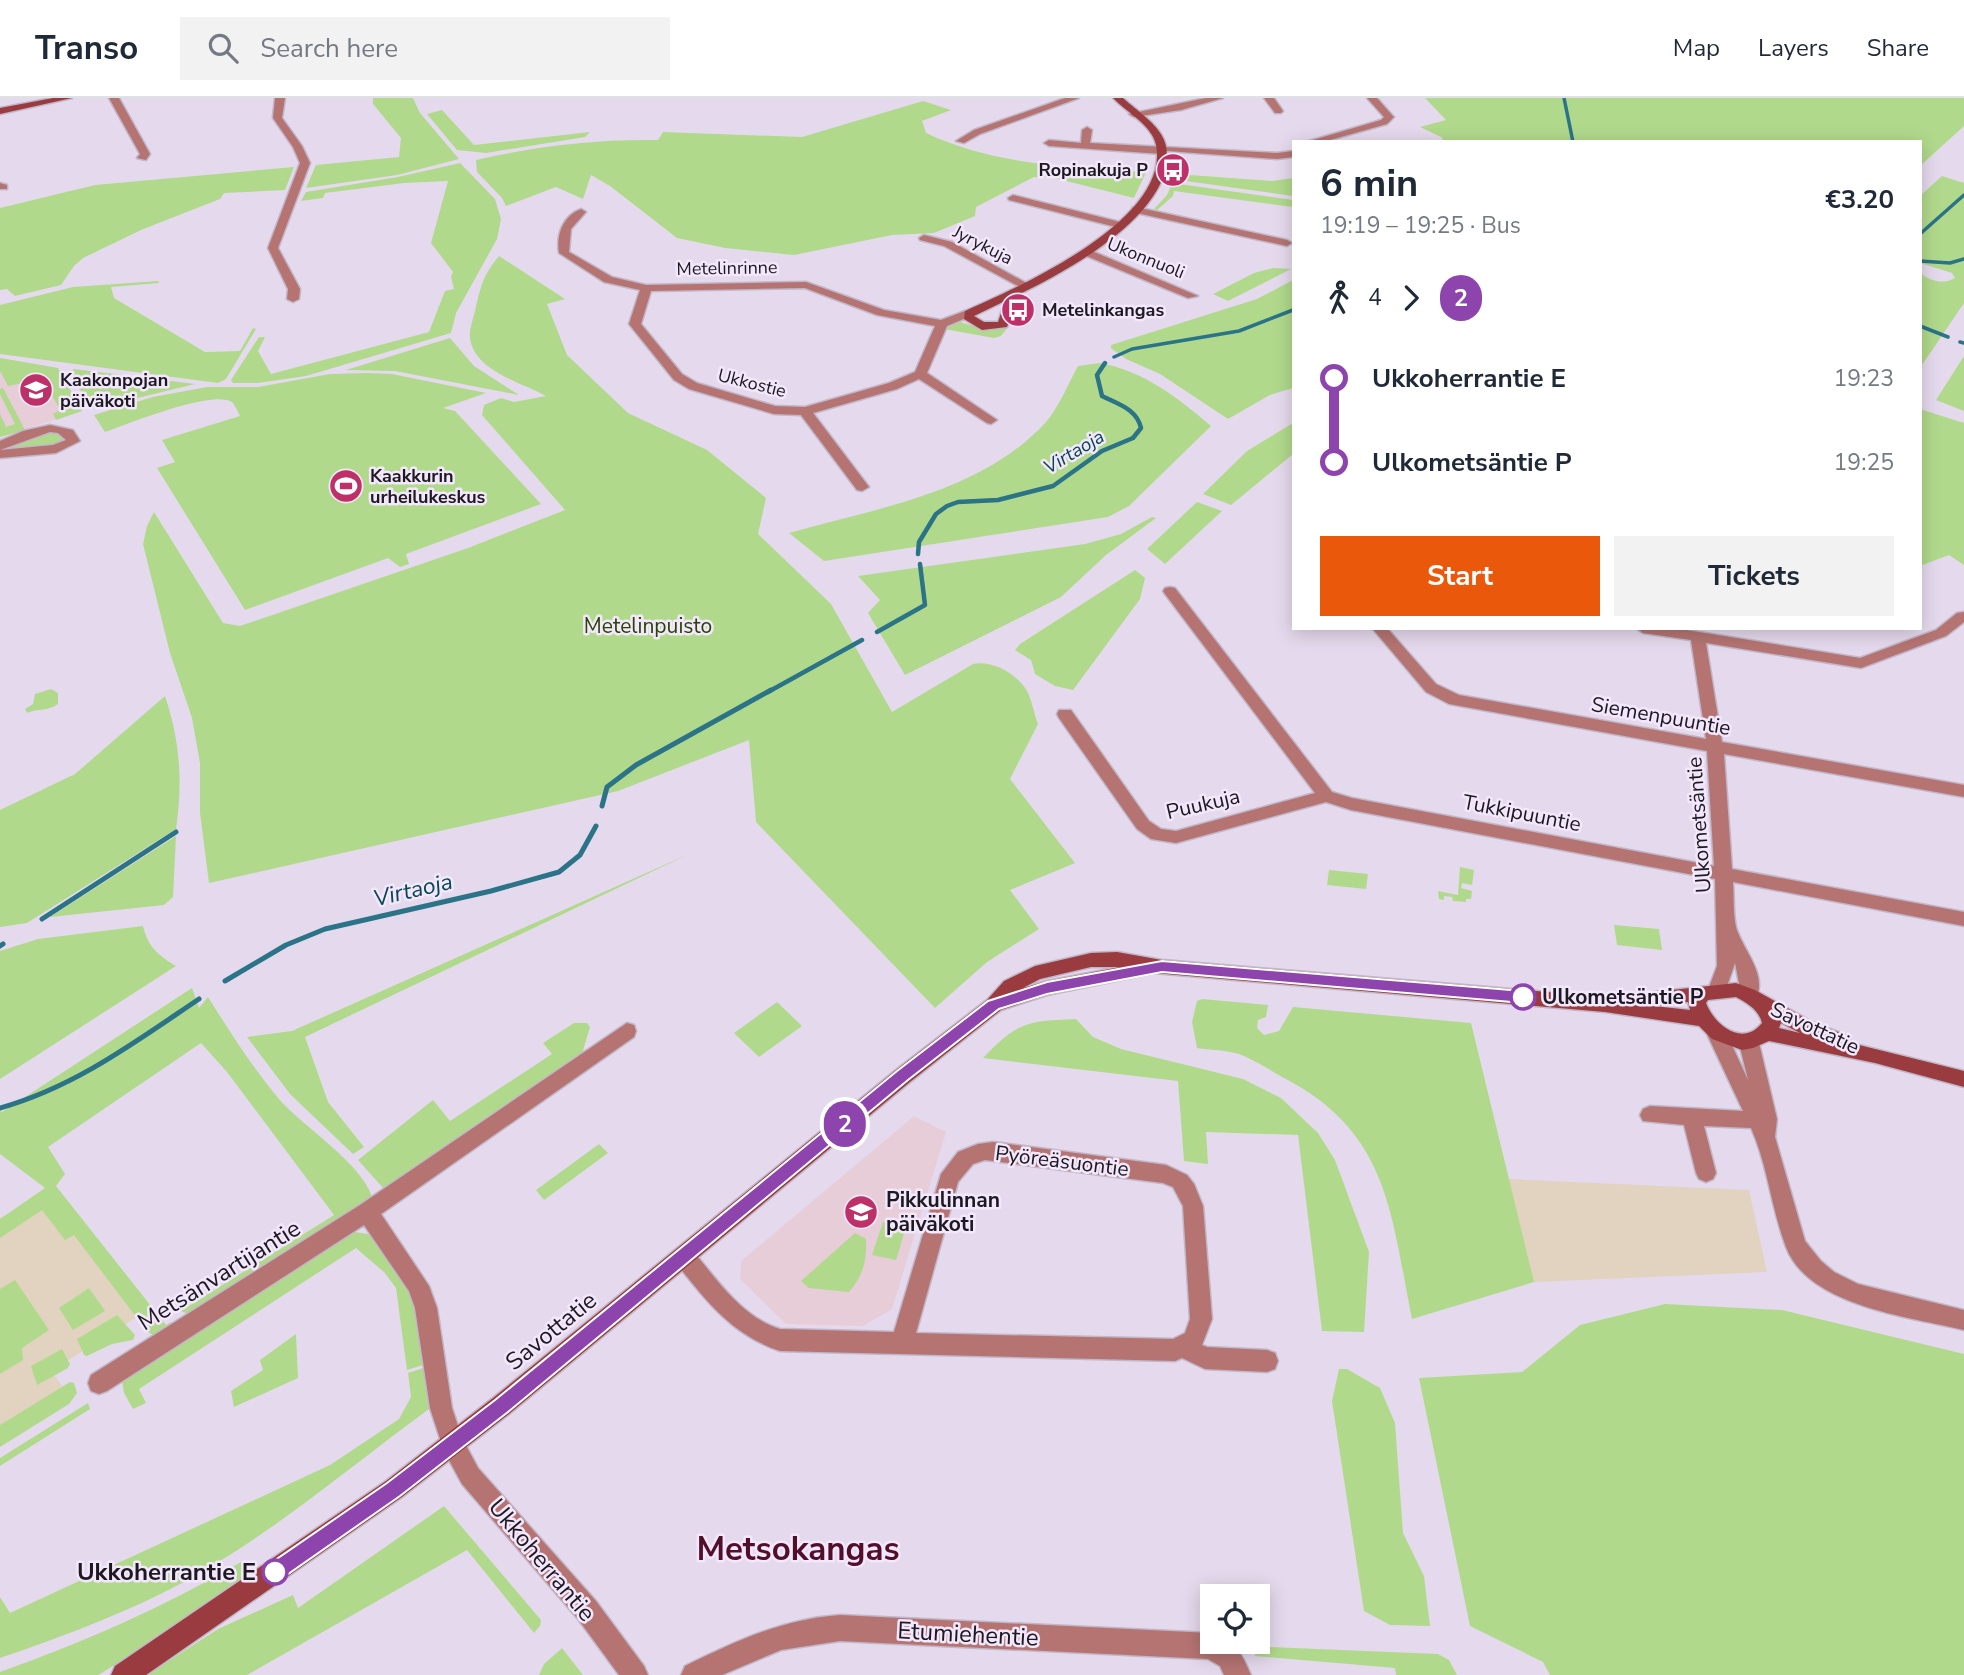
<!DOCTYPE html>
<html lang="en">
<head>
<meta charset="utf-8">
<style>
	:root { --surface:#fff; --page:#f2f2f3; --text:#1f2937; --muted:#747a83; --line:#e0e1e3; --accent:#ea580c }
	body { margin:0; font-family:"Nunito Sans",sans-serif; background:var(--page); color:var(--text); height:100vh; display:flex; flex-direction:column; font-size:26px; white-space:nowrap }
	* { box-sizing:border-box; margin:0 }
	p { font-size:23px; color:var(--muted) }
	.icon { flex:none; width:38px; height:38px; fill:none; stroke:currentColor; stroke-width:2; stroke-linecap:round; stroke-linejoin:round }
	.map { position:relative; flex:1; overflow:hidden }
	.panel { position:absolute; left:1292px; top:42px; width:630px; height:490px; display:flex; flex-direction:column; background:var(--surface); border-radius:0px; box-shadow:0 4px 18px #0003 }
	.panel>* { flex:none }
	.badge { padding:0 14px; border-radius:23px; font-size:24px; line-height:46px }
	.controls { position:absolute; left:1200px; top:1486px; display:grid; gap:14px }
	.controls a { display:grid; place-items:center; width:70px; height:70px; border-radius:0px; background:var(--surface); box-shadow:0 4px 18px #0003; font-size:35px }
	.map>.badge { position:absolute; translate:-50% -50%; box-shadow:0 0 0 4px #fff }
	.legs { display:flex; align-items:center; gap:10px; height:77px; padding:0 28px; font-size:23px }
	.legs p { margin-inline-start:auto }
	.headline { display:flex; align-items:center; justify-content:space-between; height:119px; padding:0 28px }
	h1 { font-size:38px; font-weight:700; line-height:52px }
	.cta { display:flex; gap:14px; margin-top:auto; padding:14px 28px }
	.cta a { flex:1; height:80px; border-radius:0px; background:var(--accent); color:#fff; font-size:28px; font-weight:700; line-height:80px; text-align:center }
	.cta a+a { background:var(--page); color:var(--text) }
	ul { padding:0 28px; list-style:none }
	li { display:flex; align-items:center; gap:24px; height:84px; font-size:26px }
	li i { display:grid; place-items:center; width:10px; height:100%; margin:0 9px; background:currentColor }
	li i::after { content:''; width:18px; height:18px; margin:-9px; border:5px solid; border-radius:50%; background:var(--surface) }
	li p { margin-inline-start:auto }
	li:first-child i { background:linear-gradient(#0000 50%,currentColor 0) }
	li:last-child i { background:linear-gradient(currentColor 50%,#0000 0) }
	header { display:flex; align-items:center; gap:42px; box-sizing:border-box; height:98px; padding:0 35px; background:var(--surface); border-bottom:2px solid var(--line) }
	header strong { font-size:33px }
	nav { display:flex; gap:38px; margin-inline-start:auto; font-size:24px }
	.search { width:490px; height:63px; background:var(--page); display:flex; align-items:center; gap:18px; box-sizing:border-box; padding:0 24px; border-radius:0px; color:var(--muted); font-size:26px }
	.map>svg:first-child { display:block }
	.commercial { fill:#e2d2c0 }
	.education { fill:#e6cdd7 }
	.green { fill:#b1d98c }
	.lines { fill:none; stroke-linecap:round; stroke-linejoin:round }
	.stream-far2 { stroke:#2b7387; stroke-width:3.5 }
	.stream-far1 { stroke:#2b7387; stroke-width:4.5 }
	.stream { stroke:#2b7387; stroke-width:5 }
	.street-casing { stroke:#c1b7c8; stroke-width:3 }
	.secondary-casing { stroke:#c1b7c8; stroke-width:3 }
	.street { fill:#b57472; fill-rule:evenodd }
	.secondary { fill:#9a3c3f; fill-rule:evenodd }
	.line-1 { fill:#8e44ad; stroke:#fff; stroke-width:2 }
	.stop-1-dot { fill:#fff; stroke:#8e44ad; stroke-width:3.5 }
	.labels { text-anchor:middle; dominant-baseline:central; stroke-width:5; stroke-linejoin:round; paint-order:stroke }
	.far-poi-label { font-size:18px; font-weight:bold; fill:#1d1920; stroke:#f2e7fb; text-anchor:start }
	.far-street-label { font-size:18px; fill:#1d1920; stroke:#f2e7fb }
	.far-water-label { font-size:19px; font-style:italic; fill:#074653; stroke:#f2e7fb }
	.park-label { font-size:21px; fill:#284302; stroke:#f2e7fb }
	.street-label { font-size:21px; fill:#1d1920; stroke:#f2e7fb }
	.stop-label { font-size:21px; font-weight:bold; fill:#1d1920; stroke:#f2e7fb; text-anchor:start }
	.poi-label { font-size:21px; font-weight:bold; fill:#1d1920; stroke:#f2e7fb; text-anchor:start }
	.water-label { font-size:23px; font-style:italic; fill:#074653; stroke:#f2e7fb }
	.near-street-label { font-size:24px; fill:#1d1920; stroke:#f2e7fb }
	.near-stop-label { font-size:24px; font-weight:bold; fill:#1d1920; stroke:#f2e7fb; text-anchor:end }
	.near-district-label { font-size:33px; font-weight:bold; fill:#520f29; stroke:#f2e7fb }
</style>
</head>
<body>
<header>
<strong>Transo</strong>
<div class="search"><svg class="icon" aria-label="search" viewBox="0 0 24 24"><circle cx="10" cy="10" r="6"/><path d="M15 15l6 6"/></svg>Search here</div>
<nav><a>Map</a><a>Layers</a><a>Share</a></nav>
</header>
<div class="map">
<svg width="1964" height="1577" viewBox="0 0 1964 1577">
	<rect width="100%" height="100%" fill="#e5daed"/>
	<path class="commercial" d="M1508 1081 1749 1092 1767 1174 1534 1184Z
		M51 1094 148 1212 51 1273 70 1299 0 1342V1120Z"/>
	<path class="education" d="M0 260 58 270 82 313 0 339Z
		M914 1018 946 1034 892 1211 863 1228 786 1226 740 1181 741 1163Z"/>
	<path class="green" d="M373 0H413L420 15 459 61 397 77 306 90 316 67 399 59 401 40 373 6Z
		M1425 0H1964V28L1920 68V44H1445L1441 39 1420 29 1446 22Z
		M923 3 951 12 922 23 926 35C994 67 1072 70 1146 74L1134 100 1054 80 1034 79 976 109 975 118 934 135 892 137 794 157 725 150 677 140 610 88 591 77 583 101 556 89 506 108 502 100 477 74 476 62C537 48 595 41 658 42L663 34 802 39Z
		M442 12 474 47 590 34 585 39 486 55 457 52 427 16Z
		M460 65 495 101 501 121 497 141 456 215 451 235 306 278 258 285H233L231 282 259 239H265L258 253 271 276 429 234 445 193 454 191 451 179 453 174 431 145 448 83 404 85 325 95 323 100 301 103 306 94 398 79Z
		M294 69 285 92 224 95 220 101 141 132 83 160 74 168 61 187 15 198 7 191 0 192V110L95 87Z
		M1176 76 1272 83 1293 80V98L1186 83Z
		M1942 78 1964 85V205L1920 270V175C1930 183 1944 187 1955 180L1952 175 1920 165V98Z
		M1172 85 1293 102V109L1174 93 1173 98 1157 112 1154 111 1167 97Z
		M499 158 565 201 547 206 567 257 628 315 707 352 766 400 758 436 831 506 892 614 973 566C992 562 1016 575 1027 593 1032 602 1034 616 1038 626L1010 681 1075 765 1010 792 1039 831 987 864 935 910 756 724 749 642 618 693 209 785 200 715V665L192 620 170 555 143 446 147 428 154 414 223 525 240 528 468 450 565 412 482 317 484 307 501 300 514 304 546 298C523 285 474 273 470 240 469 232 473 221 475 213 481 188 482 179 499 158Z
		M1273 170 1291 171 1228 203 1213 196 1254 175Z
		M1293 182V290L1270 297 1228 321 1160 276 1126 261 1111 250V247L1257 201Z
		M158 183 159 185 111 189 114 200 205 254 240 253 253 230 256 231 226 281 218 285 0 256V207L73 189Z
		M960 224 987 232 1008 229 1001 238 994 240 944 231Z
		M450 240 474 268 519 297 395 273 346 272Z
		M1964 258V313L1936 302Z
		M0 260 58 270 82 313 56 322 53 316 60 312 43 281 8 288 0 273Z
		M1100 265C1144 273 1178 300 1211 328L1129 408 1108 419 824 463 789 435C877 410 981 395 1046 324 1059 309 1068 286 1078 268Z
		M74 271 195 286 96 310 90 309 69 273Z
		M368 275 392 276 486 295 443 310 455 313 541 406 406 456 409 466 400 469 388 460 245 512 157 370 175 364 162 342 240 318C238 314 235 307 232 304 213 291 127 326 105 334L94 317 153 299 207 289H258L330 276Z
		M3 290 25 332 0 339V316L6 329 15 326 0 296V291Z
		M1920 311 1964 325V467L1949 457 1920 468Z
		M1293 325V356L1231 407 1203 396 1247 353Z
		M54 333 64 340 60 347 7 352 6 349Z
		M1197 404 1222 413 1165 466 1147 451Z
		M1152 419 1156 420 1106 457 1061 499 905 577 868 515 880 502 858 478 1085 446 1121 436Z
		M1135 472 1145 480 1140 501 1073 592 1055 588 1035 576 1031 562 1015 552 1020 546Z
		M51 591 58 595V606C47 614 38 610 27 615L25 611 33 606 35 596Z
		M165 598C180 643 183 684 176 731L27 825 0 829V712L75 676Z
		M176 738 173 799 164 807 50 819Z
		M691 755 305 939 328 1004 364 1049 353 1056 290 996 247 939 292 933Z
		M1460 769 1474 772 1472 787 1462 785 1461 790 1472 793 1471 801H1466V804L1453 803 1452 799 1444 798V802L1439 801 1438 793 1458 797Z
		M1329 772 1368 776 1366 791 1327 787Z
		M1614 827 1659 831 1662 852 1617 847Z
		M143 828C148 849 158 857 176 868L0 981V853L38 841Z
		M192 890 199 910 208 899C230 934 252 969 279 1001 302 1028 362 1065 372 1099L370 1103 193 1218 181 1213 334 1117 227 974 201 945 48 1049 65 1076 56 1088 166 1227 171 1224 172 1228 155 1239 146 1232 74 1137 65 1142 42 1112 0 1140V1121L45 1090 0 1056V1012L2 1014Z
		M1202 901 1268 907 1266 919 1258 922 1257 930 1264 937 1279 933 1293 909 1471 925 1534 1184 1412 1221C1391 1118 1390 1036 1286 981 1271 973 1255 962 1239 956 1226 952 1210 952 1197 950L1192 924 1197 903Z
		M777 904 802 928 759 959 734 935Z
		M1076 921 1093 939 1121 951 1243 981 1281 1000 1318 1035 1335 1062 1369 1154 1364 1234 1322 1233 1298 1037 1206 1034 1208 1066 1184 1063 1178 983 983 960C1017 924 1027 923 1076 921Z
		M574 925H587L590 929 582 956 384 1091 358 1062 433 1002 450 1023 552 956 543 945Z
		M599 1046 608 1055 544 1102 536 1092Z
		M883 1124 906 1129 896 1162 872 1157Z
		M355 1134 368 1136 373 1141 409 1193 415 1213 423 1267 407 1272 396 1190 385 1175 356 1150 139 1291 146 1305 133 1311 124 1295 122 1283 346 1136Z
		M855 1135 866 1141C867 1162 863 1178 849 1194L809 1190 801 1183Z
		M15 1182 49 1232 22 1250 23 1262 0 1276V1191Z
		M89 1190 105 1213 73 1232 59 1210Z
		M1665 1206 1782 1212 1964 1256V1577H1550L1543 1564 1470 1528 1419 1280 1522 1274 1580 1227Z
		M117 1217 135 1237 133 1242 112 1246 87 1258 84 1257 77 1241Z
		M296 1236 298 1280 234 1309 231 1293 263 1272 260 1262Z
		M62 1251 70 1266 68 1270 37 1287 31 1268Z
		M423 1270 429 1311C355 1365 284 1426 205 1472 140 1510 70 1536 0 1560V1499L10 1515 330 1367 399 1321 411 1299 408 1275Z
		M1339 1271H1347L1380 1290 1395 1325 1403 1435 1424 1478 1430 1528 1390 1527 1364 1513 1332 1303Z
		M70 1284 74 1285 77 1295 69 1306 0 1349V1327Z
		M88 1305 90 1311 0 1368V1360Z
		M444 1408 541 1522 540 1528 534 1535 467 1452 247 1577H147L218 1531 293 1497 298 1510Z
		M241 1464 246 1476 206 1512 98 1577H0V1574C84 1544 164 1509 241 1464Z
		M1269 1549 1438 1556 1449 1562 1457 1577H1396L1395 1570 1254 1558 1263 1550Z
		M562 1550 583 1577H539L544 1566Z"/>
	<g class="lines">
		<path class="stream-far2" d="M1564 0 1573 44
			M1920 136 1964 97
			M1920 163 1950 165 1964 161
			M1920 228 1948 239
			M1960 244 1964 245
			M1114 259 1132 251 1239 233 1293 212"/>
		<path class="stream-far1" d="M918 456 919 444 936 416 947 408 958 404 998 402 1053 388 1102 353 1133 340 1141 330C1137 311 1118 306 1102 298L1097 277 1105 265
			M877 534 925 507 920 466
			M768 594 862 542"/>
		<path class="stream" d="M602 708 607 689 636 667 771 592
			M42 821 176 734
			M0 848 3 846
			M225 883 286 847 325 831 491 793 559 774 580 757 596 728
			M0 1010C75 989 135 944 199 901"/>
		<g class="street-casing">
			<path id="street" d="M109 0H119L150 56 146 62 137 60 140 56Z
				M275 0H285L282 20 302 48 310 65 278 150 300 191 299 201 293 204 287 201 288 191 268 150 300 65 293 49 273 20Z
				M1065 0H1079L980 36 964 45 956 43 974 32Z
				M1206 0H1223L1181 12 1134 19 1129 16Z
				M1264 0H1274L1283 13 1281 15H1275Z
				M1367 0H1377L1392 17 1394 19 1387 26 1323 44H1306L1381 22 1384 19Z
				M1087 29 1092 32 1090 45 1277 55 1293 53V59L1277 61 1167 53 1162 56 1049 48 1044 45 1049 42 1081 45 1082 32Z
				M0 85 7 87V91H0Z
				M1013 97 1124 125 1125 127 1120 130 1009 102 1008 100Z
				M1136 109 1287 142 1292 145 1287 148 1132 114V110Z
				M581 111 586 114 571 131 569 154 612 179 646 187 806 184 884 212 941 222 965 213H973V217L947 228 927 275 997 322 991 326 987 325 919 281 897 291 813 315 869 389 862 393 857 392 801 317 774 316 689 291 674 282 629 226 640 192 604 184 559 155C556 136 563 118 581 111ZM805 190 877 217 935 228 915 274 889 285 805 309 775 308 697 285 682 276 641 226 651 193Z
				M924 137 952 144 1030 187 1020 189 944 148 920 142 919 140Z
				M1084 153H1092L1198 198 1188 200 1084 157Z
				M50 327 73 332 80 343 56 355 0 360V352L53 347 66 342 58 335 50 334 0 352V343L23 333Z
				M1170 489 1175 490 1332 694 1352 700 1714 768 1707 653 1449 606 1426 594 1372 530H1387L1436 586 1459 597 1706 641 1691 542 1643 535 1636 530H1674L1860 560 1936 532 1957 515 1964 514V524L1946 538 1861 570 1706 545 1722 644 1964 687V699L1724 656 1732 771 1964 814V828L1733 784C1734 798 1733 815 1736 829 1742 851 1768 876 1756 901L1749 903 1742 901 1735 865 1724 897 1717 899 1710 897 1708 892 1717 868 1715 781 1351 712 1326 704 1176 745 1151 741 1137 731 1059 620 1057 616 1059 612H1071L1149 723 1161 731 1176 733 1315 695 1165 496 1163 493 1165 490Z
				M627 925 634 927 636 933 634 939 381 1116 429 1188 437 1210 452 1310 462 1340 478 1370 596 1503 644 1568 648 1577H619L578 1521 462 1386 444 1353 430 1310 415 1210 409 1193 364 1127 107 1293 99 1296 91 1293 88 1285 91 1277 360 1107Z
				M1717 928 1724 930 1748 982 1739 945 1742 939 1749 937 1756 939 1759 945 1777 1021 1775 1039 1805 1143 1821 1163 1834 1174 1858 1186 1964 1212V1232C1910 1219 1808 1208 1786 1149 1771 1110 1768 1068 1751 1030L1704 1028 1716 1075 1713 1081 1706 1084 1699 1081 1696 1075 1684 1027 1643 1023 1640 1017 1643 1011 1650 1008 1743 1013 1707 936 1710 930Z
				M993 1044 1166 1067 1187 1077 1194 1086 1203 1108 1212 1221 1202 1247 1207 1249 1267 1252 1275 1255 1278 1263 1275 1271 1267 1274 1205 1271 1182 1260 1175 1263 780 1253C742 1240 718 1217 693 1186 686 1177 678 1169 673 1159L676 1152 684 1149 692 1152C717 1181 741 1219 780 1231L894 1234 941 1076 958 1054 978 1046ZM985 1062 1163 1085 1173 1089 1183 1108 1190 1221 1185 1235 1173 1241 916 1235 958 1084 973 1066Z
				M840 1517 1211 1535 1213 1544C1237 1544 1242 1556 1251 1577H1224L1220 1568 1208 1561 840 1543 781 1552 722 1577H681L685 1568C736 1543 783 1521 840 1517Z"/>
		</g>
		<g class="secondary-casing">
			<path id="secondary" d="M53 0H72L0 16V10Z
				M1113 0H1123C1137 13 1162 28 1166 48 1178 114 1067 173 1018 197L1007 229 982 232 964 221 965 213C1019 189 1171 122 1156 47 1152 27 1126 14 1113 0ZM1005 203 998 224H984L974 218Z
				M1117 854 1162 862 1607 899 1736 885 1755 892 1814 925 1849 938 1851 945 1964 973V989L1875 965 1769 943 1753 950 1742 952 1712 941 1699 928 1605 914 1154 875 1047 897 1001 912 910 984 509 1316 402 1399 146 1577H111L115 1568 386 1383 493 1300 896 972 987 902 1004 883 1035 868 1091 855ZM1091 869H1120L1047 883 1023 890 1040 881ZM1736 899C1747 905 1759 912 1762 925 1743 949 1715 928 1706 905L1708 902ZM1688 904 1690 912 1654 908ZM1781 925 1800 935 1779 930Z"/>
		</g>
		<use href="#street" class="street"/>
		<use href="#secondary" class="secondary"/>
	</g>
	<path class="line-1" d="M1162 863 1523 893 1530 899 1523 905 1162 874 1047 896 999 911 908 982 508 1314 400 1398 281 1481 275 1483 268 1481 265 1474 268 1467 387 1385 495 1302 897 973 988 903 1047 884Z"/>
	<defs>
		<g id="bus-disc" transform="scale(1.75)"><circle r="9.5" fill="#bd3168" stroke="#f2e7fb"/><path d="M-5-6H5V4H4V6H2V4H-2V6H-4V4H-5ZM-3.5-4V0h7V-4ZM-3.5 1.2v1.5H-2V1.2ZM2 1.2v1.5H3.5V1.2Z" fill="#fff"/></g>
		<g id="school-disc" transform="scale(1.75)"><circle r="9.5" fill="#bd3168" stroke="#f2e7fb"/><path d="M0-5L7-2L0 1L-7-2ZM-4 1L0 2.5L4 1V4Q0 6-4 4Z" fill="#fff"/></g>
		<g id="stadium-disc" transform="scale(1.75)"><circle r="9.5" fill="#bd3168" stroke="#f2e7fb"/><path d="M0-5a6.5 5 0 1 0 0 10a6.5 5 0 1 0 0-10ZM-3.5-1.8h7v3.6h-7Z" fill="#fff"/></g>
	</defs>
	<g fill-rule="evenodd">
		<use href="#bus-disc" x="1173" y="72"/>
		<use href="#bus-disc" x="1018" y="212"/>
		<use href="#school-disc" x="36" y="292"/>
		<use href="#stadium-disc" x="346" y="388"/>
		<use href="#school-disc" x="861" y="1114"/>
	</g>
	<g class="stop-1-dot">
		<circle cx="1523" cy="899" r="12"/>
		<circle cx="275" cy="1474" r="12"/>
	</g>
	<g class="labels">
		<g class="far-poi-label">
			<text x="1148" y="72" text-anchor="end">Ropinakuja P</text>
			<text x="1042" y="212">Metelinkangas</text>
			<text x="60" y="282">Kaakonpojan<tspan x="60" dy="21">päiväkoti</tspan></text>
			<text x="370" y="378">Kaakkurin<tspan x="370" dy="21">urheilukeskus</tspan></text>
		</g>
		<g class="far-street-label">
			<text transform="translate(983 147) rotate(27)">Jyrykuja</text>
			<text transform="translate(1146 160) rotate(22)">Ukonnuoli</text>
			<text transform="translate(727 170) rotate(-1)">Metelinrinne</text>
			<text transform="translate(752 285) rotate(14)">Ukkostie</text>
		</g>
		<g class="far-water-label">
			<text transform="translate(1074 354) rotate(-31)">Virtaoja</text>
		</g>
		<g class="park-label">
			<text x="648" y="528">Metelinpuisto</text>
		</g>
		<g class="street-label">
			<text transform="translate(1661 618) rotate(10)">Siemenpuuntie</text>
			<text transform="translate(1203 706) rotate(-13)">Puukuja</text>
			<text transform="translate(1522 715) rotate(11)">Tukkipuuntie</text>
			<text transform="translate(1699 727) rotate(-94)">Ulkometsäntie</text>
			<text transform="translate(1815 930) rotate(25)">Savottatie</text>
			<text transform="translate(1062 1063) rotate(7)">Pyöreäsuontie</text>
		</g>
		<g class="stop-label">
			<text x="1542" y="899">Ulkometsäntie P</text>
		</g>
		<g class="poi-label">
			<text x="886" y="1102">Pikkulinnan<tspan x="886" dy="24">päiväkoti</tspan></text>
		</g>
		<g class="water-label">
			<text transform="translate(413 792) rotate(-13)">Virtaoja</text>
		</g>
		<g class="near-street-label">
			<text transform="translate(219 1177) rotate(-32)">Metsänvartijantie</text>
			<text transform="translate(551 1233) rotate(-39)">Savottatie</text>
			<text transform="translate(542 1462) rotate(50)">Ukkoherrantie</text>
			<text transform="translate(968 1536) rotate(3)">Etumiehentie</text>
		</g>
		<g class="near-stop-label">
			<text x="256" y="1474">Ukkoherrantie E</text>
		</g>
		<g class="near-district-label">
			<text x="798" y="1451">Metsokangas</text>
		</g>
	</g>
</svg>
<div class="controls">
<a><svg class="icon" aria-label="locate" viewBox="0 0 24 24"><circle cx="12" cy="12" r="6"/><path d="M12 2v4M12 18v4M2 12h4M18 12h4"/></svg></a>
</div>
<b class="badge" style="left:845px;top:1026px;background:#8e44ad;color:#fff">2</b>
<section class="panel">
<div class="headline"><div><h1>6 min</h1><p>19:19 – 19:25 · Bus</p></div><b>€3.20</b></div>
<div class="legs"><svg class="icon" aria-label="walk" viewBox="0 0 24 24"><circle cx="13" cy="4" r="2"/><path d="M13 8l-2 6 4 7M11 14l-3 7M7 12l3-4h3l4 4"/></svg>4<svg class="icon" aria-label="forward" viewBox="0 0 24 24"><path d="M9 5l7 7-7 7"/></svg><b class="badge" style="background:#8e44ad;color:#fff">2</b></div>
<ul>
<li><i style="color:#8e44ad"></i><b>Ukkoherrantie E</b><p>19:23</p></li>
<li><i style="color:#8e44ad"></i><b>Ulkometsäntie P</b><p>19:25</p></li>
</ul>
<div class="cta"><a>Start</a><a>Tickets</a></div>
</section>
</div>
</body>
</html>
